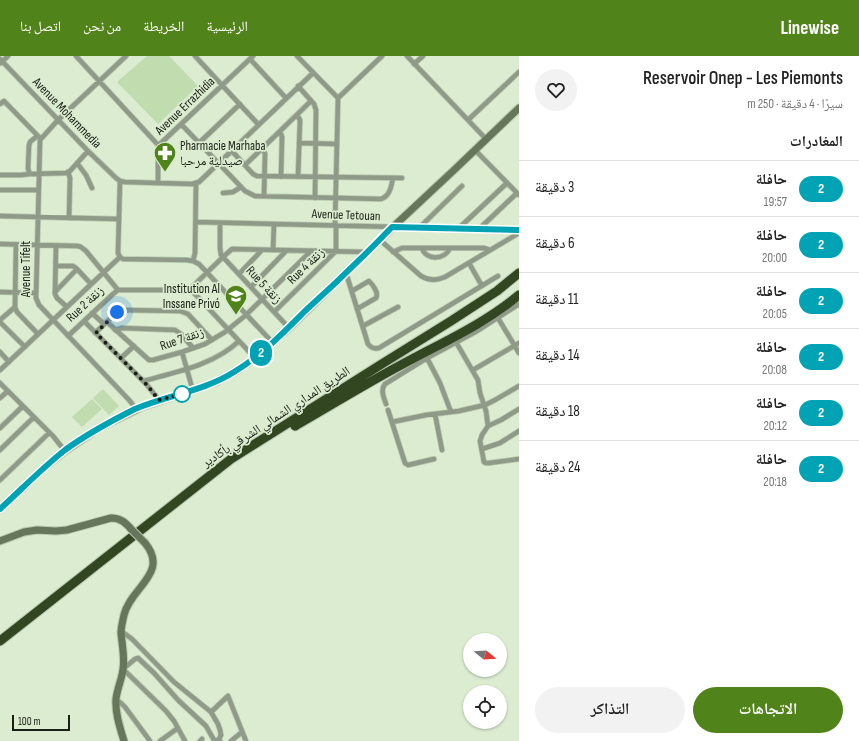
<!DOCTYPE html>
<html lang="ar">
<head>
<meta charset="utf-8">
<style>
	:root { --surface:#fff; --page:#f2f2f2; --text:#222; --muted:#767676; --line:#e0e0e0; --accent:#508319 }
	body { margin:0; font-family:"Sofia Sans Condensed","Noto Naskh Arabic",sans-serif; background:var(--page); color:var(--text); direction:rtl; height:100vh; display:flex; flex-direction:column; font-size:15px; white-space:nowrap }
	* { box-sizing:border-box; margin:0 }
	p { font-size:13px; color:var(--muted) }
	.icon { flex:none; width:22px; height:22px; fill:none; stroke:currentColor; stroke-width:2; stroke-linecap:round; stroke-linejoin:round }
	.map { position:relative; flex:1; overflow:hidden; direction:ltr }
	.details { display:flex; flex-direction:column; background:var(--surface); width:340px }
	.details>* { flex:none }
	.badge { padding:0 8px; border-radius:13px; font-size:14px; line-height:26px }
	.needle { width:26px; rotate:108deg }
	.controls { position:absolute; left:463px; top:577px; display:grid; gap:8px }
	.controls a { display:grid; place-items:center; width:44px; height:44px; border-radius:50%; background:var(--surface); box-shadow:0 1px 3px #0004; font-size:20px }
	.scale { position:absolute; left:12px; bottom:10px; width:58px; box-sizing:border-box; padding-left:4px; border:2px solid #191f15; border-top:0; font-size:11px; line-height:14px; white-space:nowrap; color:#191f15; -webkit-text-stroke:3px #dbecd0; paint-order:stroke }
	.you { position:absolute; width:20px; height:20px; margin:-10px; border:3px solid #fff; border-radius:50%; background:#1a73e8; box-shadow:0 0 0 6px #1a73e833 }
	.map>.badge { position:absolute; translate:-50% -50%; box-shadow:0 0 0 2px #fff }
	h2 { padding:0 16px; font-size:15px; line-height:36px }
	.round { display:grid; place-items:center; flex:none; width:42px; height:42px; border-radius:21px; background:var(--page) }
	.summary { display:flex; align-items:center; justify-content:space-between; height:68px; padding:0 16px }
	h1 { font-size:19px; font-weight:600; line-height:30px }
	.cta { display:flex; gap:8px; margin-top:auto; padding:8px 16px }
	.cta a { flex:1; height:46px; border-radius:24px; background:var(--accent); color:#fff; font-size:16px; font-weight:600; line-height:46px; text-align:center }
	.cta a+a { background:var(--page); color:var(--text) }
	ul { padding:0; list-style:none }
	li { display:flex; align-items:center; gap:12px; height:56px; padding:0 16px; border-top:1px solid var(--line) }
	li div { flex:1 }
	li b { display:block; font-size:15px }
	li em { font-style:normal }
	li .badge { min-width:44px; font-weight:700; text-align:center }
	header { display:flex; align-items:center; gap:24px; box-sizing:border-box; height:56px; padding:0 20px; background:var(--accent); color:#fff }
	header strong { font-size:19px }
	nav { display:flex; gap:22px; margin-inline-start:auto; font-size:14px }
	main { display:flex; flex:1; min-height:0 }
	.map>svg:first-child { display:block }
	.green { fill:#c1dcaf }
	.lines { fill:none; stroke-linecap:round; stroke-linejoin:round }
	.street-casing { stroke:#b8c7ae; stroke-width:6 }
	.secondary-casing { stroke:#b8c7ae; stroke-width:9 }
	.highway-casing { stroke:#b8c7ae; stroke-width:11 }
	.street { stroke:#8f9b88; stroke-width:4.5 }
	.secondary { stroke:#66765b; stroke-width:7 }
	.highway { stroke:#324721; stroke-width:9 }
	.secondary-bridge-casing { stroke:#b8c7ae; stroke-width:9; stroke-linecap:butt }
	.secondary-bridge { stroke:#66765b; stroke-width:7 }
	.line-casing { stroke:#fff; stroke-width:9 }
	.line { stroke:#00a3b4; stroke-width:6 }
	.walk { stroke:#191f15; stroke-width:4; stroke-dasharray:0 7.2 }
	.stop-dot { fill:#fff; stroke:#00a3b4; stroke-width:2 }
	.labels { text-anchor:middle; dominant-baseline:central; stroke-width:3.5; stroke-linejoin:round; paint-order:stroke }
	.street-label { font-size:13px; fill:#191f15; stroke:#dbecd0 }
	.poi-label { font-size:13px; fill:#191f15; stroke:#dbecd0; text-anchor:start }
</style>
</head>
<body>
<header>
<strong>Linewise</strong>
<nav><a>الرئيسية</a><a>الخريطة</a><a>من نحن</a><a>اتصل بنا</a></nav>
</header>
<main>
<section class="details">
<div class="summary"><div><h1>Reservoir Onep - Les Piemonts</h1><p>سيرًا · 4 دقيقة · 250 m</p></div><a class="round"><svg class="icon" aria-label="heart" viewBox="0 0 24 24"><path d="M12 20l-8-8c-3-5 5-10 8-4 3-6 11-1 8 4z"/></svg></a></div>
<h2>المغادرات</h2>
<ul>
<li><span class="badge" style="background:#00a3b4;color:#fff">2</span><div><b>حافلة</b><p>19:57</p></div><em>3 دقيقة</em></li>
<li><span class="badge" style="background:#00a3b4;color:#fff">2</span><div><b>حافلة</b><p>20:00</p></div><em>6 دقيقة</em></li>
<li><span class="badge" style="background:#00a3b4;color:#fff">2</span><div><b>حافلة</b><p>20:05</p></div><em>11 دقيقة</em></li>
<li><span class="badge" style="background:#00a3b4;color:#fff">2</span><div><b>حافلة</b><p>20:08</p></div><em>14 دقيقة</em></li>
<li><span class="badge" style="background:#00a3b4;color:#fff">2</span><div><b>حافلة</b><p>20:12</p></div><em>18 دقيقة</em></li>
<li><span class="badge" style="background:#00a3b4;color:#fff">2</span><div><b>حافلة</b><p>20:18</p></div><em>24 دقيقة</em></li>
</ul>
<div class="cta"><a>الاتجاهات</a><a>التذاكر</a></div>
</section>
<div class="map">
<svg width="519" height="685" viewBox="0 0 519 685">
	<rect width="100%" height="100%" fill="#dbecd0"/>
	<path class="green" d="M147 0H169L198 30 158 68 117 26Z
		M103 333 119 350 109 359 93 342Z
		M92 343 102 353 82 371 72 361Z"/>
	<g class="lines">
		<g class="street-casing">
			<path id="street" d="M76 0 159 90
				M126 0 58 64 40 84 36 242 39 249 130 345 136 353
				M195 0 258 68
				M297 0 338 42
				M407 0 486 83
				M0 3 88 95 116 122 120 125 125 126 192 128 199 126 313 17
				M250 3 286 42
				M1 7 8 0
				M414 8 423 0
				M298 30 314 48 316 54 315 142
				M0 48 4 45 39 81
				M297 59 300 64 298 121
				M468 64 519 16
				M181 68 245 135 255 140 381 143C390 140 391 131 393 122
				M279 76 281 78 282 81 281 121
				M37 80 30 86 29 89 28 112 29 116 30 118 66 117 70 115 88 95
				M199 87 240 48
				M299 87 337 88
				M262 93 264 95 265 98 264 140
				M231 94 253 118 257 120 402 122
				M475 94 519 139
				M77 107 86 119 92 132
				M245 109 311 45
				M68 116 70 122 69 162
				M0 119H21L30 118
				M120 125 118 197 120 201 123 203 187 204 193 205 199 208 273 287
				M158 127V94L160 88 253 0
				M0 134H38
				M223 137 233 136 241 131
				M0 160 118 163
				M196 166 519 174
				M220 167V192L221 199 289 272
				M335 170 338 42 382 0
				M419 172 462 130
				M459 172 507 127
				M479 173 517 137
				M380 184 421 220C429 225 436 225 445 221L519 177
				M0 188 78 190 81 191 86 195 118 234
				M16 189 15 251 17 256 38 278
				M56 190 55 238 57 242 67 251
				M422 192C426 205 445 204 450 192
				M273 194 274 168
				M393 196 402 192H484L490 194
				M193 205 195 197 196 127
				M469 207 482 230
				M56 210H73L77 213 91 228
				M346 217 368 288C371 292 375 293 379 292L498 220
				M239 218 262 194
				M251 231 286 195
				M189 234 223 201 232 193 367 196
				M352 235 369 225C373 229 379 237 376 242L357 253
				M0 236 36 237
				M55 236 77 213
				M274 256 336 195V170
				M92 257 104 268
				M498 262 519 297
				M0 264 15 251
				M84 265 147 329 159 344
				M0 266 25 291
				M107 266 149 304H153L182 296 205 288 225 276 246 259 311 195
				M363 270 398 251
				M115 274 122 272 175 274 181 278 193 292
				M95 277 115 258 121 254 180 255 188 258 212 284
				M68 280 113 238 118 234H187L191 235 196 239 255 302
				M456 286 475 319 478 324 480 337 486 355 488 370 482 379 480 385 484 406 486 407H489L519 403
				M0 296 9 306
				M182 296 193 335
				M121 302 134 290
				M427 302 440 327 451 356
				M0 314 120 201
				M473 314 519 287
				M143 325C176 316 214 309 239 285
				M0 327 53 380 65 395
				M0 342 8 335
				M386 348C384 342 380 334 385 328L427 302 477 275 519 248
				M388 354 405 407 408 409 434 403
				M435 358 442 394
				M392 366 426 359 459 355 485 349 495 344 519 330
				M488 370 501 364 519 353
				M0 372 23 350
				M482 393 500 387 519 375
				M0 394 34 361
				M0 424 49 377
				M121 575 132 583 174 626 211 656 218 668 220 674 221 679 218 685
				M116 644 121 647 125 651 150 685
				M211 656 228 640 246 685
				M160 685 178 672
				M185 685 174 665 166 655 123 613 135 603 138 602 154 617 178 644 206 670 214 684 220 685
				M200 685 202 683
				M231 685 242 676"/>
		</g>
		<g class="secondary-casing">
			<path id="secondary" d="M0 453 45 411 65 395 99 372 142 351 216 326 236 315 251 305 289 272 393 171 453 115 519 52
				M0 485 24 476 37 474 56 475 67 474 111 462C120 462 125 466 131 473
				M124 685C120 672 115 657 116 643 117 633 122 623 123 613 125 603 122 588 121 577 121 571 123 564 124 559 130 532 170 517 145 487"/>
		</g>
		<g class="highway-casing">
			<path id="highway" d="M295 370C330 350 365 328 401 309 441 287 483 269 519 239
				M0 585 231 403 385 306 451 265 497 235 519 217"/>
		</g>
		<use href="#street" class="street"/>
		<use href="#secondary" class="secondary"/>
		<use href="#highway" class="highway"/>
		<g class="secondary-bridge-casing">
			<path id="secondary-bridge" d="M131 473 145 487"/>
		</g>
		<use href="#secondary-bridge" class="secondary-bridge"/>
	</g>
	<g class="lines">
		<g class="line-casing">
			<path id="line" d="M0 453C21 434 42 412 65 394 87 378 111 365 135 353 168 339 204 335 234 316 261 300 283 277 305 255 335 228 364 200 392 171L519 174"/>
		</g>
		<use href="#line" class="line"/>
		<path class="walk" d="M117 256 96 277 147 329 159 344 182 338"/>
	</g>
	<defs>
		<g id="pharmacy-pin" transform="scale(1.15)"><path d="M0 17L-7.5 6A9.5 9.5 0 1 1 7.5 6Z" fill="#508319" stroke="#dbecd0"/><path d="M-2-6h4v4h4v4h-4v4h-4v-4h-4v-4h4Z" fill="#fff"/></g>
		<g id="school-pin" transform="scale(1.15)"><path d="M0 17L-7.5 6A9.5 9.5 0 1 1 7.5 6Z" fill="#508319" stroke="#dbecd0"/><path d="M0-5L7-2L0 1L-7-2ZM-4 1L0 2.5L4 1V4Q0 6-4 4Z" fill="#fff"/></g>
	</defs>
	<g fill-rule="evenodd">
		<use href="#pharmacy-pin" x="165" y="97"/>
		<use href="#school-pin" x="236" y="240"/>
	</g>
	<circle class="stop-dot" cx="182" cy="338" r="8"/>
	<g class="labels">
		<g class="street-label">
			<text transform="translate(185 50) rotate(-44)">Avenue Errazhidia</text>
			<text transform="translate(67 57) rotate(46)">Avenue Mohammedia</text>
			<text transform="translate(346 159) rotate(2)">Avenue Tetouan</text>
			<text transform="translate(306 210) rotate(-44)">Rue 4 زنقة</text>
			<text transform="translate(26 213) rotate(-90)">Avenue Tifelt</text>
			<text transform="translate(264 229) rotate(47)">Rue 5 زنقة</text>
			<text transform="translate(85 248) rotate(-43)">Rue 2 زنقة</text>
			<text transform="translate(182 283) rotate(-19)">Rue 7 زنقة</text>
			<text transform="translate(276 361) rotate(-33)">الطريق المداري الشمالي الشرقي بأكادير</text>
		</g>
		<g class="poi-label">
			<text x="180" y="90">Pharmacie Marhaba<tspan x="180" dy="15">صيدلية مرحبا</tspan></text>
			<text x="220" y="233" text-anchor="end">Institution Al<tspan x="220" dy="15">Inssane Privó</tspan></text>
		</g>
	</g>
</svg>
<div class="controls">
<a><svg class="needle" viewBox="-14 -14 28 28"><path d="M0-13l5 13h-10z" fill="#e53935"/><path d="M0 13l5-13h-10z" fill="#767676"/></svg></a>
<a><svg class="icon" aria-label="locate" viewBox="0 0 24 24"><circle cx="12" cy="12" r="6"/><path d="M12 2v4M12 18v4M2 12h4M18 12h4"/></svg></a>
</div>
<div class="scale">100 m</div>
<div class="you" style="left:117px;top:256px"></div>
<b class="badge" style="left:261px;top:297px;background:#00a3b4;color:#fff">2</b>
</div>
</main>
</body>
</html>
